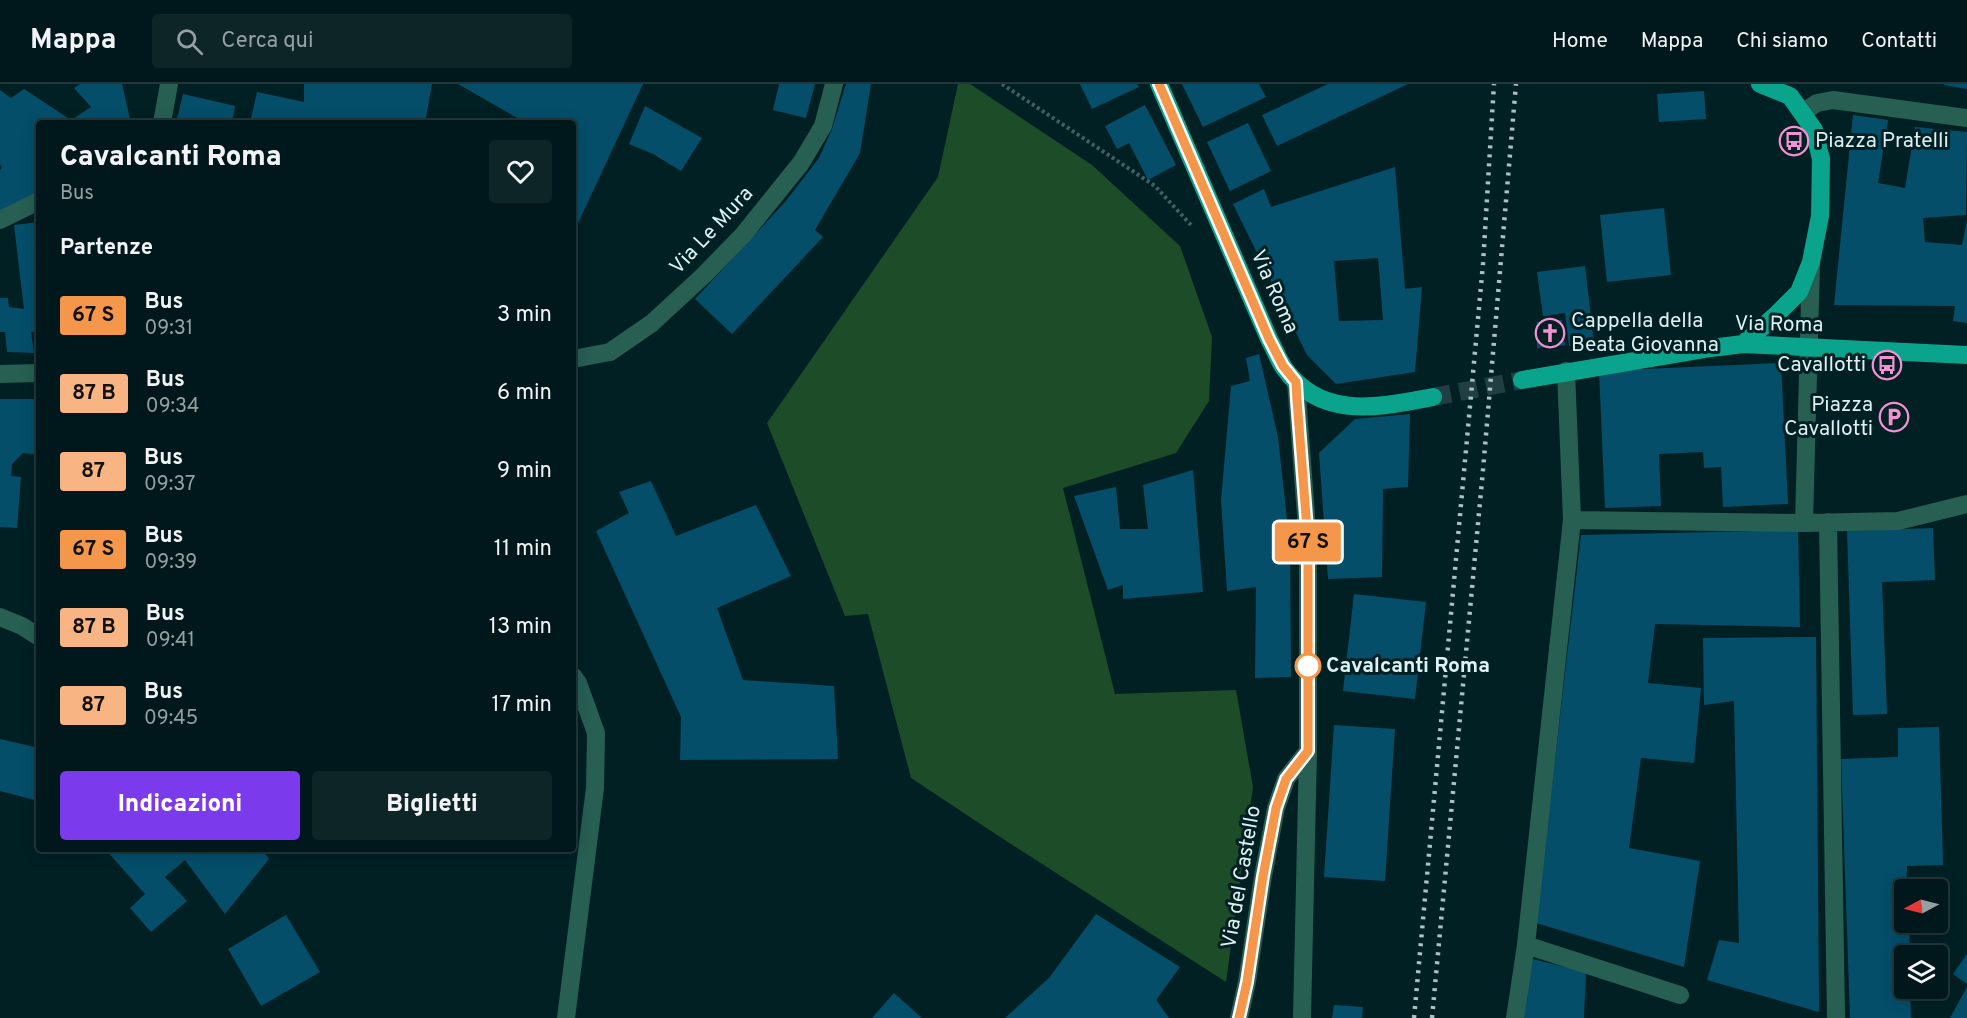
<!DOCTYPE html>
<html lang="it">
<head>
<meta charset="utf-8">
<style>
	:root { --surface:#00181b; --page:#0e2528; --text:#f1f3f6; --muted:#95a0a3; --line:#22373a; --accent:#7c3aed }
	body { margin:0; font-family:Overpass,sans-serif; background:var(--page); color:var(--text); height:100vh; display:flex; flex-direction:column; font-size:22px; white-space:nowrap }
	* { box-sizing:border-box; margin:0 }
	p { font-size:20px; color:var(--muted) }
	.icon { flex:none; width:33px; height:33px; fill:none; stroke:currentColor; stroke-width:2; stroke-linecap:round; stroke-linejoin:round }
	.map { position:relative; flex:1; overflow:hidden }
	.drawer { position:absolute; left:36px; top:36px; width:540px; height:732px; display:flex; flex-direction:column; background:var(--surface); border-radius:6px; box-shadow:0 3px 15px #0003,0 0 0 2px var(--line) }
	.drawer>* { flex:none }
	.badge { padding:0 12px; border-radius:4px; font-size:21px; line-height:39px }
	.needle { width:39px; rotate:263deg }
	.tools { position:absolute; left:1894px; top:795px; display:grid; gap:12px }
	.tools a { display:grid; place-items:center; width:54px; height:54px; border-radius:6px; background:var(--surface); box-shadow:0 3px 15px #0003,0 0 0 2px var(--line); font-size:30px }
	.map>.badge { position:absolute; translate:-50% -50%; box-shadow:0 0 0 3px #fff }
	h2 { padding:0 24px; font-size:22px; line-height:54px }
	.round { display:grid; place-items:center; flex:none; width:63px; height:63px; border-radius:6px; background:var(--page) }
	.summary { display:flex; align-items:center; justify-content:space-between; height:102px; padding:0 24px }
	h1 { font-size:28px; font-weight:800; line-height:45px }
	.button { display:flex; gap:12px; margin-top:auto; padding:12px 24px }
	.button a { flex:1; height:69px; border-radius:6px; background:var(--accent); color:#fff; font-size:24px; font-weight:800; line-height:69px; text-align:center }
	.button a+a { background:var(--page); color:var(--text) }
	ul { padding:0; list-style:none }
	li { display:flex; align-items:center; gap:18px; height:78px; padding:0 24px }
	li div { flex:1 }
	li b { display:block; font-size:22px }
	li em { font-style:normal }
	li .badge { min-width:66px; font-weight:700; text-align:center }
	header { display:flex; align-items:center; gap:36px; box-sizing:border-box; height:84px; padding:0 30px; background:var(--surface); border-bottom:2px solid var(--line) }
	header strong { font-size:28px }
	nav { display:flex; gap:33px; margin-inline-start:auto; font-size:21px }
	.search { width:420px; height:54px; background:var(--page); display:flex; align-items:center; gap:15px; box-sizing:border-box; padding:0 21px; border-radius:6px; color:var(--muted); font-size:22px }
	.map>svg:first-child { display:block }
	.forest { fill:#1d4c29 }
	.building { fill:#044e6a; fill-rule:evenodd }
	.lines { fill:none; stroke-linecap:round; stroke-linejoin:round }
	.major-tunnel { stroke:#213f43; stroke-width:18; stroke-dasharray:18 9; stroke-linecap:butt }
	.path { stroke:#435f62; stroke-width:4; stroke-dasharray:3 3; stroke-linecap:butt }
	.minor { stroke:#275f53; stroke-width:18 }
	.major { stroke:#09a48b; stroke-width:18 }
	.rail { stroke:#abc1c2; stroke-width:4.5; stroke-dasharray:3 6; stroke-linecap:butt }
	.line-casing { stroke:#fff; stroke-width:14 }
	.line { stroke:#f4974b; stroke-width:9 }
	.stop-dot { fill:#fff; stroke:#f4974b; stroke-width:3 }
	.labels { text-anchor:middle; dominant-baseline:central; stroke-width:6; stroke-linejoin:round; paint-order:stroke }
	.poi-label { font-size:21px; fill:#def1f2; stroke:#002024; text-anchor:start }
	.street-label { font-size:21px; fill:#def1f2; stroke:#002024 }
	.stop-label { font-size:21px; font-weight:bold; fill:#def1f2; stroke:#002024; text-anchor:start }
</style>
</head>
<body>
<header>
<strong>Mappa</strong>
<div class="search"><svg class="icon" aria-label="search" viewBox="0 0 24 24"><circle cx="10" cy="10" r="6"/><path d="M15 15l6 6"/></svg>Cerca qui</div>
<nav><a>Home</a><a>Mappa</a><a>Chi siamo</a><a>Contatti</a></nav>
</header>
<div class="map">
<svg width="1967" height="934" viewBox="0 0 1967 934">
	<rect width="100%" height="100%" fill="#002024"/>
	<path class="forest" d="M958 0H970L1092 81 1180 162 1212 253 1209 317 1176 369 1063 404 1115 610 1236 606 1253 703 1226 898 994 749 911 694 868 530 845 532 767 339 938 93Z"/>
	<path class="building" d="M80 0H122L131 39H39V110L0 128V86L2 84 0 80V6L11 14 24 5 71 36 91 23 74 4Z
		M304 0H432L425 39H250L257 8 304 18Z
		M458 0H643L573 150V39H526Z
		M779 0H815L806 34 773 26Z
		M846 0H871L860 69 815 146 823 153 732 250 695 215 785 118 819 74 832 45Z
		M1080 0H1137L1139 3 1092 25Z
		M1182 0H1259L1266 13 1203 43Z
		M1328 0H1408L1277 62 1262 31Z
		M1944 0H1967V5L1944 1Z
		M1704 7 1706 35 1659 38 1657 10Z
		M183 10 235 22 232 39H176Z
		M1145 21 1176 81 1148 96 1129 59 1117 65 1105 42Z
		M645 22 702 54 681 87 653 70 629 60Z
		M1853 31 1888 36 1878 99 1905 104 1915 43 1967 48 1966 131 1923 134 1925 158 1962 161 1967 136V239L1953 237 1955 222 1834 221Z
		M1248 39 1271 87 1230 107 1207 58Z
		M1395 83 1405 205 1422 203 1415 288 1336 300 1307 271 1233 120 1264 105 1271 123ZM1378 174 1383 236 1339 237 1334 177Z
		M1664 124 1671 191 1607 198 1600 131Z
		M39 138V247L31 248 34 269 7 268 5 248H0V214H8L9 223 24 225 14 141Z
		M1585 182 1594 259 1569 262 1565 229 1543 232 1537 188Z
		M1562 236 1565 261 1537 264V238Z
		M1259 270 1278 353 1290 463 1291 593 1255 594 1256 503 1227 507 1221 416 1231 302 1250 297 1246 274Z
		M1781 279 1788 420 1723 423 1721 383 1704 384 1703 368 1659 370 1661 422 1605 424 1599 287Z
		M0 315H39V371L23 369 12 380 11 392 21 393 17 444 0 443Z
		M1410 330 1408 403 1383 405 1382 493 1328 495 1319 369 1355 335Z
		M1193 386 1203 508 1123 515V501L1108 506 1074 412 1116 403 1120 445H1148L1143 401Z
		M651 397 676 452 756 421 791 492 717 524 743 596 834 602 838 675 680 676 681 633 596 447 629 429 619 408Z
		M1933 444 1935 496 1882 498 1887 630 1853 631 1847 447Z
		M1798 446 1800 543 1655 540 1648 599 1701 604 1694 679 1641 674 1629 764 1700 777 1684 883 1536 839 1581 451Z
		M1354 510 1426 518 1415 615 1343 607Z
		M1816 553 1819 928 1707 896 1719 856 1739 859 1734 617 1704 621 1703 554Z
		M1334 641 1395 645 1385 797 1324 793Z
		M1939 643 1943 781 1907 782 1905 838H1909L1910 872H1905V904H1910L1911 934H1850L1841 675 1898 673V644Z
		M0 655 39 664V717L0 707Z
		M105 765H262L269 775 225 830 185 776 165 793 187 817 151 848 130 824 145 810Z
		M490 765H523L522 770Z
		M1096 830 1180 883 1156 916 1169 934H1005L1049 894Z
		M286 831 320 888 261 922 228 865Z
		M1967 870V900L1953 890Z
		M1528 874 1586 888 1584 934H1521Z
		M1967 903V934H1950Z
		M894 909 922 934H872Z
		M1334 921 1363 923 1362 934H1332Z"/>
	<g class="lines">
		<path class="major-tunnel" d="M1433 313 1522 296"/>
		<path class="path" d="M1002 0 1155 102 1191 141"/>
		<path class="minor" d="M1803 28 1817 19 1833 16 1967 34
			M162 39 169 0
			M0 136 39 117
			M1811 180 1804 439 1898 437 1967 420
			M573 275 610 268 652 239 704 191 743 151 801 79 823 42 834 0
			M1566 287 1572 436 1526 861 1680 911
			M0 290 39 289
			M1296 298 1308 458V667L1302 934
			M1572 436 1804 439
			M1828 438 1836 934
			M0 533 22 542 39 553
			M566 934 595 704 596 649 578 599 573 592
			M1239 934 1247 898 1263 792 1276 724 1286 695 1308 667
			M1515 934 1526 861"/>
		<path class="major" d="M1159 0 1269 255C1274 264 1278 275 1284 284 1322 337 1379 323 1433 313
			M1743 260 1776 231 1799 208 1811 178 1820 132 1821 75 1814 46 1790 12 1760 0
			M1522 296 1711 264 1743 260 1967 271"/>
		<path class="rail" d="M1414 934 1483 180 1494 0
			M1432 934 1483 386 1516 0"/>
	</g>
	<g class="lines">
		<g class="line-casing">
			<path id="line" d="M1159 0 1269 255 1283 282 1296 298 1297 316 1308 458V667L1286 695 1276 724 1263 792 1247 898 1239 934"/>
		</g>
		<use href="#line" class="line"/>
	</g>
	<defs>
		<g id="bus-ring" transform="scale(1.5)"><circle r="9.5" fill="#002024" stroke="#f491d3" stroke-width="1.5"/><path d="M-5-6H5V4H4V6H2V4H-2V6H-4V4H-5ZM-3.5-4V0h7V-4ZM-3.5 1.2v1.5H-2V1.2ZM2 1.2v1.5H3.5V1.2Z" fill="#f491d3"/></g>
		<g id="church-ring" transform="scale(1.5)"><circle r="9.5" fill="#002024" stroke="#f491d3" stroke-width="1.5"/><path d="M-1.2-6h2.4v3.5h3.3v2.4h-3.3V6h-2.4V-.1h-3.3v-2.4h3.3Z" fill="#f491d3"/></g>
		<g id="parking-ring" transform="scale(1.5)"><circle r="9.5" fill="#002024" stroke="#f491d3" stroke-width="1.5"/><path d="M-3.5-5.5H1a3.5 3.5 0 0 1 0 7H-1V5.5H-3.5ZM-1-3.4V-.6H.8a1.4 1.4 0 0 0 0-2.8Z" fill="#f491d3"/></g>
	</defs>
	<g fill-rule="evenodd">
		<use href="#bus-ring" x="1794" y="57"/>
		<use href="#church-ring" x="1550" y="249"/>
		<use href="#bus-ring" x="1887" y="281"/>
		<use href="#parking-ring" x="1894" y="333"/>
	</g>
	<circle class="stop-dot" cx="1308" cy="582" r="12"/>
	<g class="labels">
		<g class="poi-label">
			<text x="1815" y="57">Piazza Pratelli</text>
			<text x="1571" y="237">Cappella della<tspan x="1571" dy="24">Beata Giovanna</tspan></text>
			<text x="1866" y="281" text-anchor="end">Cavallotti</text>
			<text x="1873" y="321" text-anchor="end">Piazza<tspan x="1873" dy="24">Cavallotti</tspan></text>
		</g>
		<g class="street-label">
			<text transform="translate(712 147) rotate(-47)">Via Le Mura</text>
			<text transform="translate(1274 208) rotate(66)">Via Roma</text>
			<text transform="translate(1779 241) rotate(1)">Via Roma</text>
			<text transform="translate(1242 793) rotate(-80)">Via del Castello</text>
		</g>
		<g class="stop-label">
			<text x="1326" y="582">Cavalcanti Roma</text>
		</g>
	</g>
</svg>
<div class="tools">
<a><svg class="needle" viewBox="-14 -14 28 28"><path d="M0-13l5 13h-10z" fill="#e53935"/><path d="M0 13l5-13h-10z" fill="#95a0a3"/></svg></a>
<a><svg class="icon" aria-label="layers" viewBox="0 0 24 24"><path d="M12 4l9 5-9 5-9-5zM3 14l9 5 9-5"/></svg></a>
</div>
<b class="badge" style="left:1308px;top:458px;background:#f4974b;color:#111">67 S</b>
<section class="drawer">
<div class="summary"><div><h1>Cavalcanti Roma</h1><p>Bus</p></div><a class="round"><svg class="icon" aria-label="heart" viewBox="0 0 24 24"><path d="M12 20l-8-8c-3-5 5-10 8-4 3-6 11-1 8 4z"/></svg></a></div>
<h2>Partenze</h2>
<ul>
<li><span class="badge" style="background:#f4974b;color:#111">67 S</span><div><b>Bus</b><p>09:31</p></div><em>3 min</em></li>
<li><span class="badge" style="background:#f8b482;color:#111">87 B</span><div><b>Bus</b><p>09:34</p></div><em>6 min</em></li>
<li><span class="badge" style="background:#f8b482;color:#111">87</span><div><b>Bus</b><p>09:37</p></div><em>9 min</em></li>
<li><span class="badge" style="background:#f4974b;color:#111">67 S</span><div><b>Bus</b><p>09:39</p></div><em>11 min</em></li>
<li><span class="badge" style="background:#f8b482;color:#111">87 B</span><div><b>Bus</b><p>09:41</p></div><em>13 min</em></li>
<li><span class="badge" style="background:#f8b482;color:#111">87</span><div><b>Bus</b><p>09:45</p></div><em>17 min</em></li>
</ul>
<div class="button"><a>Indicazioni</a><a>Biglietti</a></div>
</section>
</div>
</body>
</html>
